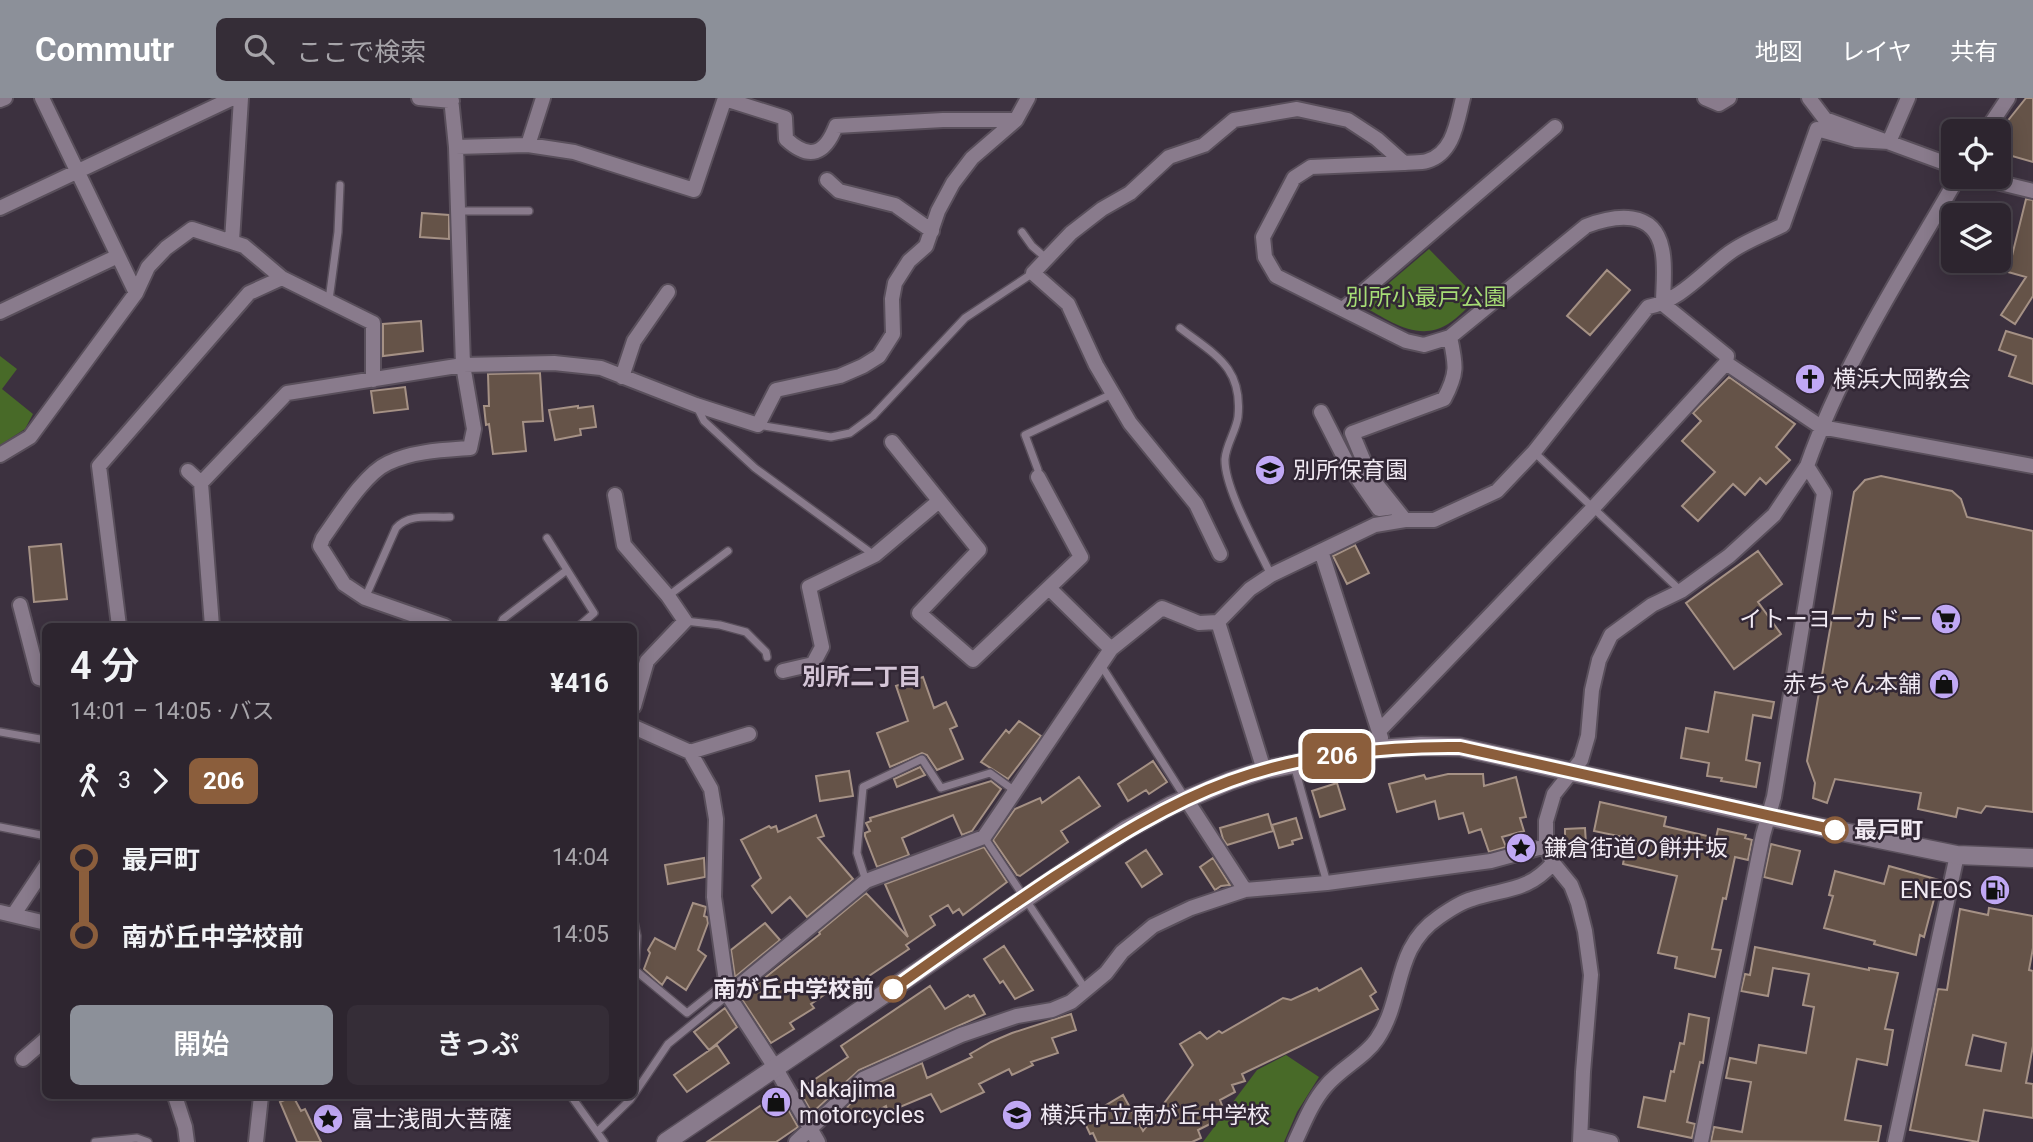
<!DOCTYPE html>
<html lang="ja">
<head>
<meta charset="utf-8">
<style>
	:root { --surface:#2d252f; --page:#352d37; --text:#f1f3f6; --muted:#a7a5aa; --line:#48424b; --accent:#8c9099 }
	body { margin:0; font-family:Roboto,"Noto Sans JP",sans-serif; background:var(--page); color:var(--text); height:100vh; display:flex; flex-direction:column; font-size:26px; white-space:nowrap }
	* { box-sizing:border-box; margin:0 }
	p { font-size:23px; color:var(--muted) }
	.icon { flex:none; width:38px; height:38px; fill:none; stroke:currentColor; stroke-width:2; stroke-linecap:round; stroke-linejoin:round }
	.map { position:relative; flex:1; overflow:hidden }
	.sheet { position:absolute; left:42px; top:525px; width:595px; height:476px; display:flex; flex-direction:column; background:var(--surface); border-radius:10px; box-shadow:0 4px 18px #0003,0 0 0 2px var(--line) }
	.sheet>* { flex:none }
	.badge { padding:0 14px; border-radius:10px; font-size:24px; line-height:46px }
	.fabs { position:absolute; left:1941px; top:21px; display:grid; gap:14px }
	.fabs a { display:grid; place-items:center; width:70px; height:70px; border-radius:10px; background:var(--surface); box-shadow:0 4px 18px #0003,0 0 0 2px var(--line); font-size:35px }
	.map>.badge { position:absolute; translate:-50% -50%; box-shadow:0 0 0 4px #fff }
	.legs { display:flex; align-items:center; gap:10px; height:77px; padding:0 28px; font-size:23px }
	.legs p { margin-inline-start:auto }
	.head { display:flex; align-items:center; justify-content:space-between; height:119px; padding:0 28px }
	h1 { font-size:38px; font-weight:600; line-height:52px }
	.cta { display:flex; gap:14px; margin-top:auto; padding:14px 28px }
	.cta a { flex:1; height:80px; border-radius:10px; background:var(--accent); color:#fff; font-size:28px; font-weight:600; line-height:80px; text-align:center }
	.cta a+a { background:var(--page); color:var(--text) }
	ul { padding:0 28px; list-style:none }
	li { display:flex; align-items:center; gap:24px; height:77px; font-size:26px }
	li i { display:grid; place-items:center; width:10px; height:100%; margin:0 9px; background:currentColor }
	li i::after { content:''; width:18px; height:18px; margin:-9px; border:5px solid; border-radius:50%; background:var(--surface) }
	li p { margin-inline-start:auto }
	li:first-child i { background:linear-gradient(#0000 50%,currentColor 0) }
	li:last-child i { background:linear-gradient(currentColor 50%,#0000 0) }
	header { display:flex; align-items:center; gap:42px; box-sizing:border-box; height:98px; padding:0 35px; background:var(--accent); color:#fff }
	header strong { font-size:33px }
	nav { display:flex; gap:38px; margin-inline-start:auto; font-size:24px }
	.search { width:490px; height:63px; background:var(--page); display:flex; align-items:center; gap:18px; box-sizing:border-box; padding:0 24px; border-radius:10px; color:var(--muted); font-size:26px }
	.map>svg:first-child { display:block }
	.green { fill:#486a28 }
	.building { fill:#655348; stroke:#a59185; stroke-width:2; fill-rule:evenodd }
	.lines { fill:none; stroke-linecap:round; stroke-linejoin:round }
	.lane-casing { stroke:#594f5b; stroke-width:10 }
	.street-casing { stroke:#594f5b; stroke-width:18 }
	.secondary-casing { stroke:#594f5b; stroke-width:21 }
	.lane { stroke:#897b8c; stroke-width:7 }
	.street { stroke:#897b8c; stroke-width:14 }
	.secondary { stroke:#897b8c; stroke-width:18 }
	.line-1-casing { stroke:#fff; stroke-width:16 }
	.line-1 { stroke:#8b5e3c; stroke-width:10 }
	.stop-1-dot { fill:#fff; stroke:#8b5e3c; stroke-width:3.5 }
	.labels { text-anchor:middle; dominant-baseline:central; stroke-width:5; stroke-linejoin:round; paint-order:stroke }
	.park-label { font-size:23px; fill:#a6dd76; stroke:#322735 }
	.poi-label { font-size:23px; fill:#f1eaf3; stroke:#322735; text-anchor:start }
	.stop-label { font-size:23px; font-weight:bold; fill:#f1eaf3; stroke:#322735; text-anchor:start }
	.neighbourhood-label { font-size:24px; font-weight:bold; fill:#d4c5d7; stroke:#322735 }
</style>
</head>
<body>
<header>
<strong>Commutr</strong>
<div class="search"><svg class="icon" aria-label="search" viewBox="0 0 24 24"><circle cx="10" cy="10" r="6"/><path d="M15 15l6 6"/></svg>ここで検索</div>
<nav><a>地図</a><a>レイヤ</a><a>共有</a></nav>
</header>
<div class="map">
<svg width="2033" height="1044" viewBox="0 0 2033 1044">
	<rect width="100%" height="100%" fill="#3c313f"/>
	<path class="green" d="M1429 151 1477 200C1468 209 1459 219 1448 226 1418 245 1389 222 1362 208Z
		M0 258 17 271 2 291 33 316 25 331 0 347Z
		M1286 957 1319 979 1297 1014 1284 1044H1203L1257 972Z"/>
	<path class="building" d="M2026 0H2033V64L1998 54V35Z
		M2026 101 2033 102V198L2015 226 2001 217 2026 179 2008 174Z
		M422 115 449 117V141L420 139Z
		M1607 172 1630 192 1590 237 1567 218Z
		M421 223 423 253 383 258V226Z
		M2006 233 2033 241V286L2009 278 2016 258 1999 252Z
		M540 275 543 323 523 324 526 353 493 356 489 326 486 327 484 308H489L488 276Z
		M1729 279 1795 326 1776 349 1790 362 1766 386 1760 380 1745 397 1733 386 1698 423 1682 408 1715 374 1682 343 1701 323 1693 315Z
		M405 289 408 311 374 315 371 293Z
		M578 308V310L593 308 596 329 580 331 581 337 555 342 549 312Z
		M1881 378 1952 393 1961 401 1967 419 2033 433V714L1986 708 1981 715 1958 710 1956 719 1918 711 1921 695 1835 681 1827 705 1813 700 1815 685 1807 663 1854 394 1865 382Z
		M61 446 67 501 34 504 29 449Z
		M1355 447 1369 475 1347 486 1333 458Z
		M1758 453 1782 486 1758 504 1781 536 1734 571 1686 505Z
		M923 579 934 610 946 604 957 628 950 631 963 661 937 672 927 657 922 655 890 669 877 635 908 623 896 588Z
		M1715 594 1774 604 1771 620 1753 617 1746 662 1760 665 1756 689 1721 683 1722 680 1707 678 1709 665 1681 660 1686 630 1708 634Z
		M1019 623 1041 638 1008 681 981 664 1006 632 1009 635Z
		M1153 663 1167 684 1149 696 1146 692 1128 703 1118 686Z
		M920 669 925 677 897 689 894 681Z
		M849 673 853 698 820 703 816 678Z
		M1448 676H1483L1484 688 1516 679 1526 719 1520 720 1524 733 1502 739 1506 749 1489 754 1481 731 1469 735 1463 715 1439 721 1435 703 1397 714 1389 686 1424 677 1426 681Z
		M1079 679 1100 708 1061 733 1068 744 1020 778 1017 777 993 742 1015 711 1040 700 1042 705Z
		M991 683 1001 691 972 733 962 737 953 717 902 740 909 757 877 769 865 738V735L870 733 866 725 871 723 870 720Z
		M1337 685 1345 711 1320 719 1312 693Z
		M1600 704 1666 719 1664 728 1716 740 1718 731 1746 737 1745 740 1752 742 1748 762 1735 759 1726 801 1723 800 1712 851 1721 852 1715 879 1675 870 1677 859 1658 855 1677 778 1623 766 1628 740 1594 733Z
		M1268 716 1273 733 1227 747 1223 741 1220 730Z
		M816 717 824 738 818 740 853 781 807 819 790 799 772 815 752 788 761 780 741 742 769 728 771 730 776 728 778 734Z
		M1296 720 1302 740 1292 743 1293 746 1279 750 1272 727Z
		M1585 730 1586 746 1565 747V731Z
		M1771 746 1800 753 1792 786 1764 779Z
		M984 749 1007 784 963 817 959 811 953 815 948 807 930 818 935 827 906 847 909 851 842 896 837 888 811 906 814 910 790 925 794 931 771 945 741 900 747 894 820 836 819 834 866 795 908 839 885 786Z
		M1146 752 1162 776 1142 789 1126 765Z
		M704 760 705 779 668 786 665 767Z
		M1213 760 1230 787 1221 788 1215 792 1200 769Z
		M1889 768 1939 782 1924 839 1920 837 1916 857 1874 846 1875 843 1824 830 1833 798 1829 797 1835 773 1884 786Z
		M693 805 706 809 704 818 707 819 708 825 698 852 706 858 686 892 667 879 662 887 644 871 650 855 648 852 655 840 675 851Z
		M1989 810 2033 818V850L2029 872 2033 873V948L2026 985 2033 986V1020L1984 1012 1978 1044 1910 1032 1938 891 1947 892 1960 811 1988 817ZM1973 937 2006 945 2001 973 1966 967Z
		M765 825 780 842 735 879 731 852Z
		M1004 848 1033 892 1015 901 1003 883 1000 885 984 861Z
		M1755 849 1869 872V870L1898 875 1885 931 1893 932 1887 967 1857 961 1845 1022 1881 1028 1878 1044 1711 1043 1714 1029 1742 1034 1751 984 1726 980 1730 960 1756 965 1759 947 1806 955 1814 909 1803 907 1809 876 1773 870 1768 898 1741 893 1745 876 1750 877Z
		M1361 870 1376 894 1370 898 1378 911 1242 976 1245 983 1232 987 1235 994 1220 1002 1223 1010 1208 1018 1212 1025 1198 1032 1201 1040 1192 1044H1097L1093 1035 1090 1036 1083 1021 1123 997 1143 1033 1193 967 1180 946 1200 934 1207 941 1219 933 1222 935 1283 900 1291 902 1317 890 1319 893Z
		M930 888 945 911 968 897 970 899 974 897 985 916 859 972 812 1015 799 992 848 959 841 948Z
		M725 910 737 929 709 952 694 934Z
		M1071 916 1076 932 1052 940 1058 955 1031 964 1033 967 1012 977 1009 971 979 986 984 994 941 1014 931 996 888 1014 886 1008 856 1025 847 1009 868 989 922 965 927 980 972 959 970 956 991 944 1012 935Z
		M1689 916 1709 920 1703 965 1700 964 1687 1024 1695 1026 1692 1040 1638 1029 1644 999 1665 1003 1671 973 1674 974 1680 945 1684 946Z
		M717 947 729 965 687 994 674 977Z
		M779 995 798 1029 776 1044H707Z
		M293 998 301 1013 305 1011 321 1044H297L280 1004Z"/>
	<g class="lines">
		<g class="lane-casing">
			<path id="lane" d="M459 113H529
				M1022 134 1032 148 1047 161
				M329 202 338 134 340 87
				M1180 230C1215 257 1243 269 1238 319 1236 333 1226 347 1225 361 1224 390 1258 449 1271 477
				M697 309 704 323 755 370 874 457
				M758 327 831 339 850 335 873 318 965 220 1033 175
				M1534 354 1681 493
				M1038 379V372L1025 337 1112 296
				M547 440 594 515 579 528
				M668 498 728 453
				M365 500 396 430C409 415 431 420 450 419
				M685 523 720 527 746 534 766 554 767 559
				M500 528 503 521 567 472
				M1101 567 1186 701
				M0 634 46 642
				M1294 667 1327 785
				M0 729 46 738
				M984 739 1086 892
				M866 783 857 755 863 689 922 661 941 690 990 675 1015 693
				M634 824 637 838 635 872 687 915 726 884
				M571 998 604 1044
				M598 1033 630 1002 668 946 728 897
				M95 1044 137 1040 148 1044"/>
		</g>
		<g class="street-casing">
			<path id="street" d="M42 0 136 195
				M419 0 452 3
				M451 0 456 49 528 47 574 54 694 92 725 0
				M1705 0 1719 6 1729 0
				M1809 0 1825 21 1953 68
				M725 1 785 20 786 41C810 63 825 56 836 28L943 22H1016
				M0 2 5 0
				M1986 33 2008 0
				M528 47 543 0
				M1404 65 1311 69 1294 80 1263 139 1265 159 1276 178 1406 243 1424 247 1450 239 1586 128C1615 117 1654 111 1662 151 1666 168 1663 189 1663 206L1727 258 1726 265 1821 329 2033 368
				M1976 79 2033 93
				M827 82 839 93 895 107 932 133
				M0 110 233 0
				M232 143 241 0
				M1343 211 1555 29
				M0 214 118 158
				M622 279 634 243 668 194
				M1321 314 1347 365 1379 411 1394 409
				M892 344 979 452 919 515 973 562 1081 459 1038 379
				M0 357 30 339 136 195 148 169 166 150 192 131 244 148 282 180 373 225V282
				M188 373 201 385
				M615 397 624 447 668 498 685 523 647 563 634 608
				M1405 422 1370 378 1352 335 1444 301C1458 275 1456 267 1450 239
				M1321 453 1381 640
				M1220 456 1196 406 1130 325 1096 267 1068 206 1033 175 1071 135 1102 111 1130 95 1169 59 1204 47 1234 22 1297 11 1348 22 1377 41 1404 65C1411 64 1420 65 1427 63 1454 55 1457 23 1463 0
				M1049 490 1111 551
				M20 507 39 580 46 582
				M1218 524 1264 672
				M119 528 99 368 249 195 282 180
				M212 528 201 385 287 295 463 267 554 265 601 270 696 307 758 327 776 292 840 278 863 268 879 258 893 236 892 201 895 185 909 163 926 148 938 113 953 85 972 60 1016 22 1028 0
				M445 528 365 500 344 486 320 448 323 440C339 418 364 376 388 365 413 353 443 352 470 350L474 331 463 267 456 49
				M783 573 813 566 822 549 809 489 875 457 939 403
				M634 629 690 654 711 691 716 721 714 799 728 897 776 971 818 1044
				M1379 633 1594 409 1726 265
				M690 654 749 636
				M1186 701 1245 792
				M0 814 46 825
				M14 816 46 768
				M728 897 866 783 984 739 1111 551 1162 510 1199 525 1218 524 1250 491 1271 477 1375 427 1405 422H1434L1497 393 1534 354 1648 209C1680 203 1703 174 1729 155 1745 143 1766 136 1783 127L1817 31 1856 42 1889 44 1908 0
				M23 961 46 941
				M175 998 185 1029 187 1044
				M1581 1037 1611 1044
				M256 1044 261 998
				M796 1044 863 981 961 937 1017 918 1052 912 1071 904 1106 875 1122 854 1153 828 1191 810 1245 792 1327 785 1491 763 1546 748
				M1295 1044C1304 1025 1312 1004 1326 988 1341 970 1365 959 1377 941 1405 900 1392 851 1439 819 1449 812 1461 804 1472 801 1505 790 1528 794 1553 765
				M1580 1044 1583 974 1591 877 1585 833 1578 805 1571 787 1553 765 1546 748V723L1554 696 1581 662 1588 638 1592 592 1599 562 1611 537 1652 507 1681 493 1729 458 1774 417 1807 368
				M1701 1044 1763 737 1774 699 1824 395 1807 368C1843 265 1904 173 1958 79
				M1895 1044 1957 757"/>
		</g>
		<g class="secondary-casing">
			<path id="secondary" d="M666 1044 1126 732 1172 707 1230 683 1264 672 1364 652 1421 648 1460 649 1785 722 1957 757 2033 760"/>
		</g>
		<use href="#lane" class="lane"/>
		<use href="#street" class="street"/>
		<use href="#secondary" class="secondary"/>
	</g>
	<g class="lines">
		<g class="line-1-casing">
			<path id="line-1" d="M893 891C946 853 1000 815 1054 779 1111 742 1167 706 1230 683 1300 657 1386 648 1460 649L1835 732"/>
		</g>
		<use href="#line-1" class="line-1"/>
	</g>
	<defs>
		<g id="church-disc" transform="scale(1.575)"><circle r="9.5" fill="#c0a8f4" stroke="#322735"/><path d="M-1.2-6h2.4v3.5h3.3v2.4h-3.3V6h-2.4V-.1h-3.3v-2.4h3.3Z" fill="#111"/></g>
		<g id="school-disc" transform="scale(1.575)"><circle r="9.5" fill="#c0a8f4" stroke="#322735"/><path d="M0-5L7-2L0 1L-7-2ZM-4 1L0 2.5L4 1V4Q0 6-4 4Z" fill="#111"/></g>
		<g id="supermarket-disc" transform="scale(1.575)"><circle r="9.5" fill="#c0a8f4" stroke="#322735"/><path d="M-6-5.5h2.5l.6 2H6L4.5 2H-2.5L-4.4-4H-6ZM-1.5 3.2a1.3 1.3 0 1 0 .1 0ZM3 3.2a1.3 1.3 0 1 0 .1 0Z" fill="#111"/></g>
		<g id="shop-disc" transform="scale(1.575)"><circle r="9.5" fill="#c0a8f4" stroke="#322735"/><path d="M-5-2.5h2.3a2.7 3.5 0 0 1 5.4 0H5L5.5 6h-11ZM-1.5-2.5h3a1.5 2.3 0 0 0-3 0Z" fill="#111"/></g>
		<g id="sight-disc" transform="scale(1.575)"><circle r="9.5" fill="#c0a8f4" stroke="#322735"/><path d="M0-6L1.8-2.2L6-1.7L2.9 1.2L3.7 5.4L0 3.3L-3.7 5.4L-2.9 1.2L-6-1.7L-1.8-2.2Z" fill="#111"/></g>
		<g id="fuel-disc" transform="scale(1.575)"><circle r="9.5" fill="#c0a8f4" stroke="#322735"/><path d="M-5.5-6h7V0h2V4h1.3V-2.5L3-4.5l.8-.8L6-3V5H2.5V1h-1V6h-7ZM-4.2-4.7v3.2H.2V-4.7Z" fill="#111"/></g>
	</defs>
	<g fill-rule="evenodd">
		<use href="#church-disc" x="1810" y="281"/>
		<use href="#school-disc" x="1270" y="372"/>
		<use href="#supermarket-disc" x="1946" y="521"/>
		<use href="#shop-disc" x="1944" y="586"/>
		<use href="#sight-disc" x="1521" y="750"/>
		<use href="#fuel-disc" x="1995" y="792"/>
		<use href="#shop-disc" x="776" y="1004"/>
		<use href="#school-disc" x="1017" y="1017"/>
		<use href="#sight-disc" x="328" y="1021"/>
	</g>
	<g class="stop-1-dot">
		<circle cx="1835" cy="732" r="12"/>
		<circle cx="893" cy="891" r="12"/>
	</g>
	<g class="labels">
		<g class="park-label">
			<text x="1426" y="199">別所小最戸公園</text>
		</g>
		<g class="poi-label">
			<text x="1833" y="281">横浜大岡教会</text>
			<text x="1293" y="372">別所保育園</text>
			<text x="1923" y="521" text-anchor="end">イトーヨーカドー</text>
			<text x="1921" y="586" text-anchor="end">赤ちゃん本舗</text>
			<text x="1544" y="750">鎌倉街道の餅井坂</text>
			<text x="1972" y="792" text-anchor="end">ENEOS</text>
			<text x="799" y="991">Nakajima<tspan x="799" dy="26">motorcycles</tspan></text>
			<text x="1040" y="1017">横浜市立南が丘中学校</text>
			<text x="351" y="1021">富士浅間大菩薩</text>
		</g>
		<g class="stop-label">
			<text x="1854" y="732">最戸町</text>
			<text x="874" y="891" text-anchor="end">南が丘中学校前</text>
		</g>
		<g class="neighbourhood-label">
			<text x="862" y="579">別所二丁目</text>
		</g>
	</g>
</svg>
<div class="fabs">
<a><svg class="icon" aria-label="locate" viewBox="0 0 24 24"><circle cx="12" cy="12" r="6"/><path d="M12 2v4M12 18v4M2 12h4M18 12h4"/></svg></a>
<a><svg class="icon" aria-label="layers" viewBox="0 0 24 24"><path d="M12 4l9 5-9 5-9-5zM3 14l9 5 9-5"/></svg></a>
</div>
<b class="badge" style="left:1337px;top:658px;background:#8b5e3c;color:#fff">206</b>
<section class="sheet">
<div class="head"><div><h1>4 分</h1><p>14:01 – 14:05 · バス</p></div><b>¥416</b></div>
<div class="legs"><svg class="icon" aria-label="walk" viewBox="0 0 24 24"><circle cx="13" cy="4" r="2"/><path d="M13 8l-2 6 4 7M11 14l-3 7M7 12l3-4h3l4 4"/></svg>3<svg class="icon" aria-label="forward" viewBox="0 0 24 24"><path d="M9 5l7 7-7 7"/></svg><b class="badge" style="background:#8b5e3c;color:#fff">206</b></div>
<ul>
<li><i style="color:#8b5e3c"></i><b>最戸町</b><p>14:04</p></li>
<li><i style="color:#8b5e3c"></i><b>南が丘中学校前</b><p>14:05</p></li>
</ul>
<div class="cta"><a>開始</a><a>きっぷ</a></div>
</section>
</div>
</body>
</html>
